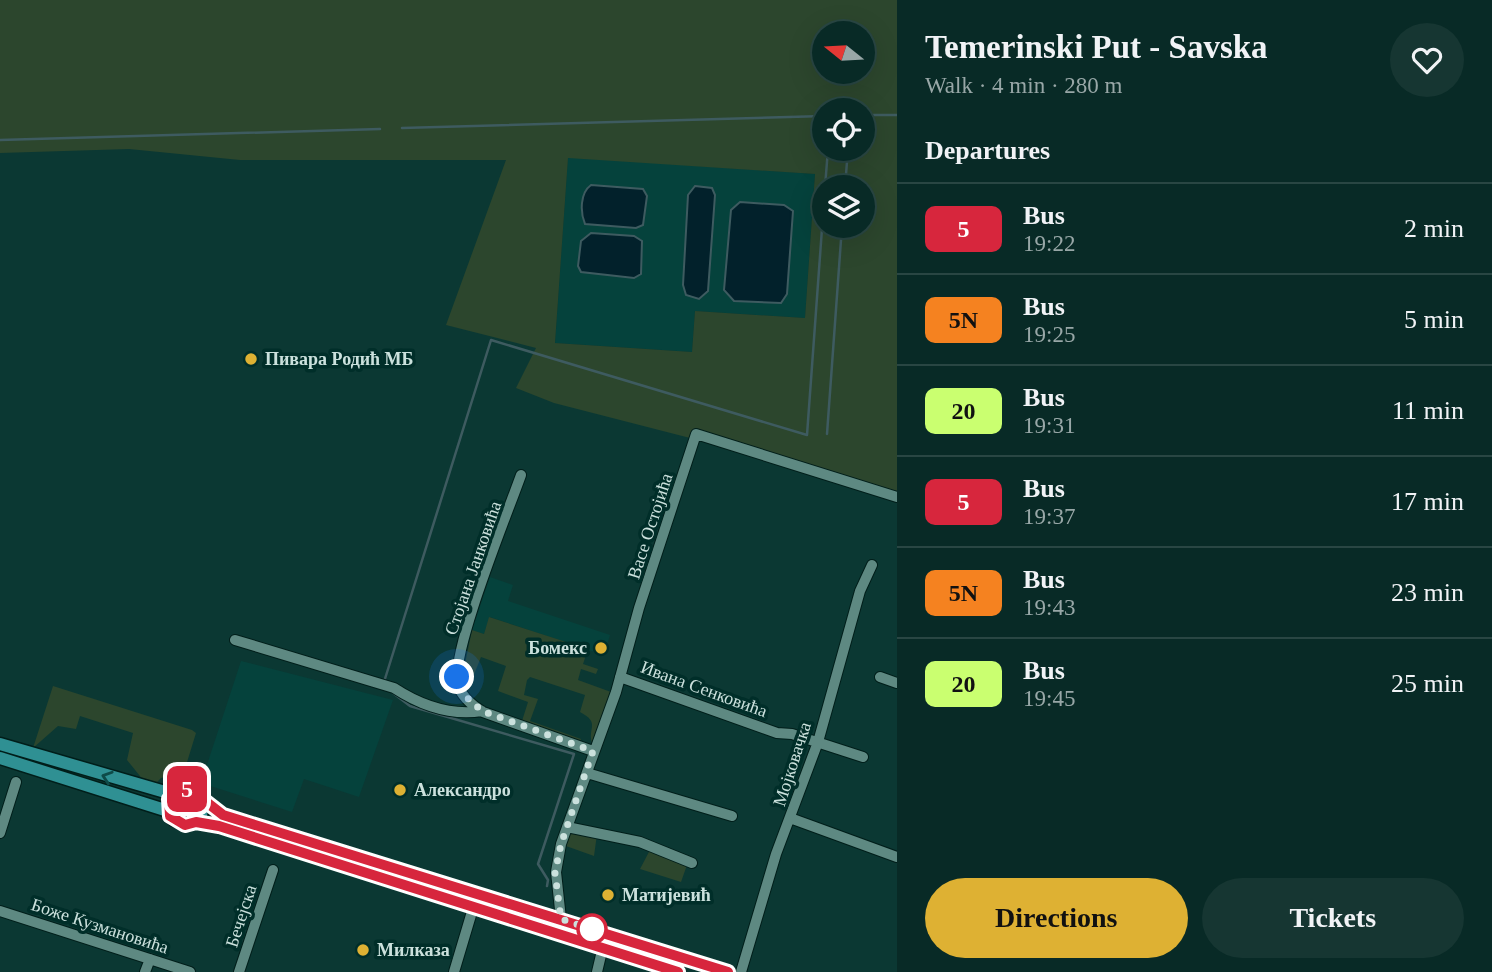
<!DOCTYPE html>
<html lang="en">
<head>
<meta charset="utf-8">
<style>
	:root { --surface:#082a26; --page:#163632; --text:#f1f3f6; --muted:#98a7a7; --line:#294643; --accent:#deb133 }
	body { margin:0; font-family:Georgia,serif; background:var(--page); color:var(--text); height:100vh; display:flex; flex-direction:column; font-size:26px; white-space:nowrap }
	* { box-sizing:border-box; margin:0 }
	p { font-size:23px; color:var(--muted) }
	.icon { flex:none; width:38px; height:38px; fill:none; stroke:currentColor; stroke-width:2; stroke-linecap:round; stroke-linejoin:round }
	.map { position:relative; flex:1; overflow:hidden }
	.sheet { display:flex; flex-direction:column; background:var(--surface); width:595px }
	.sheet>* { flex:none }
	.badge { padding:0 14px; border-radius:10px; font-size:24px; line-height:46px }
	.needle { width:46px; rotate:288deg }
	.controls { position:absolute; left:812px; top:21px; display:grid; gap:14px }
	.controls a { display:grid; place-items:center; width:63px; height:63px; border-radius:50%; background:var(--surface); box-shadow:0 7px 28px #0002,0 0 0 2px var(--line); font-size:35px }
	.you { position:absolute; width:35px; height:35px; margin:-18px; border:5px solid #fff; border-radius:50%; background:#1a73e8; box-shadow:0 0 0 10px #1a73e833 }
	.map>.badge { position:absolute; translate:-50% -50%; box-shadow:0 0 0 4px #fff }
	h2 { padding:0 28px; font-size:26px; line-height:63px }
	.round { display:grid; place-items:center; flex:none; width:74px; height:74px; border-radius:37px; background:var(--page) }
	.summary { display:flex; align-items:center; justify-content:space-between; height:119px; padding:0 28px }
	h1 { font-size:33px; font-weight:600; line-height:52px }
	.primary-button { display:flex; gap:14px; margin-top:auto; padding:14px 28px }
	.primary-button a { flex:1; height:80px; border-radius:42px; background:var(--accent); color:#111; font-size:28px; font-weight:600; line-height:80px; text-align:center }
	.primary-button a+a { background:var(--page); color:var(--text) }
	ul { padding:0; list-style:none }
	li { display:flex; align-items:center; gap:21px; height:91px; padding:0 28px; border-top:2px solid var(--line) }
	li div { flex:1 }
	li b { display:block; font-size:26px }
	li em { font-style:normal }
	li .badge { min-width:77px; font-weight:700; text-align:center }
	main { display:flex; flex:1; min-height:0 }
	.map>svg:first-child { display:block }
	.built { fill:#05423c }
	.green { fill:#2c462d; fill-rule:evenodd }
	.water { fill:#02212b; stroke:#3e5b60; stroke-width:2 }
	.lines { fill:none; stroke-linecap:round; stroke-linejoin:round }
	.stream { stroke:#3e5b60; stroke-width:2.5 }
	.minor-casing { stroke:#001e1a; stroke-width:12 }
	.major-casing { stroke:#001e1a; stroke-width:15 }
	.minor { stroke:#5e8982; stroke-width:10 }
	.major { stroke:#2f9093; stroke-width:12 }
	.oneway { stroke:#0e4b49 }
	.line-casing { stroke:#fff; stroke-width:16 }
	.line { stroke:#d7263d; stroke-width:10 }
	.walk { stroke:#cbe1dd; stroke-width:7; stroke-dasharray:0 12.6 }
	.poi-dot { fill:#deb133; stroke:#002e29; stroke-width:2.5 }
	.stop-dot { fill:#fff; stroke:#d7263d; stroke-width:3.5 }
	.labels { text-anchor:middle; dominant-baseline:central; stroke-width:7; stroke-linejoin:round; paint-order:stroke }
	.poi-label { font-size:18px; font-weight:bold; fill:#cbe1dd; stroke:#002e29; text-anchor:start }
	.street-label { font-size:18px; fill:#cbe1dd; stroke:#002e29 }
</style>
</head>
<body>
<main>
<div class="map">
<svg width="897" height="972" viewBox="0 0 897 972">
	<rect width="100%" height="100%" fill="#0b3833"/>
	<path class="built" d="M568 157 815 174 805 318 695 311 692 352 555 343Z
		M490 577 513 585 508 601 610 635 604 655 490 617 484 634 472 630Z
		M241 661 393 700 359 797 304 779 292 812 201 783Z"/>
	<path class="green" d="M0 0H897V491L554 403 516 388 536 348 446 325 506 160H240L129 149 0 153ZM824 33H863V72H824ZM824 110H863V149H824ZM568 158 815 174 805 318 695 311 692 352 555 343ZM824 187H863V226H824Z
		M489 617 588 649 583 664 598 669 596 674 581 669 578 680 611 692 592 743C587 728 601 723 580 712L585 695 530 677 527 680 524 695 538 699 530 721 581 739 580 741 522 721 528 702 498 691 506 666 481 657 473 677 466 675V659L472 630 484 634Z
		M53 686 192 730 196 733 184 772 161 778 152 787 144 781 127 760 133 733 80 716 76 729 58 726 33 748Z
		M570 832 597 834 594 856 566 846Z
		M650 850 687 865 681 882 640 869Z"/>
	<path class="water" d="M591 185 643 189 647 196 643 225 636 228 585 224C580 212 580 193 591 185Z
		M695 186 712 188 715 195 708 291 699 299 686 295 683 285 688 195Z
		M740 202 784 205 793 211 787 294 781 303 734 301 724 290 731 210Z
		M591 233 634 236 642 241 641 274 634 278 581 272 578 266 581 241Z"/>
	<g class="lines">
		<path class="stream" d="M863 115H897
			M402 128 824 116
			M0 140 380 129
			M825 187 828 149
			M845 187 848 149
			M827 434 842 226
			M384 682 491 340 807 435 824 201
			M393 693 410 706 574 754 538 864 548 880 547 886"/>
		<g class="minor-casing">
			<path id="minor" d="M521 475C508 512 449 655 458 685 462 698 473 706 483 712L593 751
				M235 640 394 688C420 705 450 716 482 711
				M620 677 777 733 792 734 863 757
				M880 677 897 683
				M587 773 732 816
				M790 818 897 857
				M567 827 640 842 692 863
				M0 833 16 782
				M0 911 190 972
				M561 919 556 872 561 844 616 692 639 608 696 434 897 497
				M145 972 150 959
				M239 972 273 870
				M454 972 474 905
				M597 972 606 934
				M741 972 776 854 818 742 860 591 872 565"/>
		</g>
		<g class="major-casing">
			<path id="major" d="M0 744 172 794
				M0 758 168 811
				M203 802 201 816 190 824 174 820 168 811 172 794 188 789C202 794 209 808 223 815L728 972
				M196 822 219 826 346 865 678 972"/>
		</g>
		<use href="#minor" class="minor"/>
		<use href="#major" class="major"/>
	</g>
	<defs><path id="oneway-chevron" d="M-2-3.5L2.5 0L-2 3.5" fill="none" stroke-width="1.6" stroke-linecap="round" stroke-linejoin="round" transform="scale(1.75)"/></defs>
	<use class="oneway" href="#oneway-chevron" transform="translate(107 777) rotate(-162)"/>
	<g class="lines">
		<g class="line-casing">
			<path id="line" d="M678 972 219 826 196 822 185 825 170 816 169 799 177 791 191 790 223 815 728 972"/>
		</g>
		<use href="#line" class="line"/>
		<path class="walk" d="M457 677 462 693 482 711 593 751 561 844 555 873 561 919 592 929"/>
	</g>
	<g class="poi-dot">
		<circle cx="251" cy="359" r="7"/>
		<circle cx="601" cy="648" r="7"/>
		<circle cx="400" cy="790" r="7"/>
		<circle cx="608" cy="895" r="7"/>
		<circle cx="363" cy="950" r="7"/>
	</g>
	<circle class="stop-dot" cx="592" cy="929" r="14"/>
	<g class="labels">
		<g class="poi-label">
			<text x="265" y="359">Пивара Родић МБ</text>
			<text x="587" y="648" text-anchor="end">Бомекс</text>
			<text x="414" y="790">Александро</text>
			<text x="622" y="895">Матијевић</text>
			<text x="377" y="950">Милказа</text>
		</g>
		<g class="street-label">
			<text transform="translate(650 526) rotate(-72)">Васе Остојића</text>
			<text transform="translate(473 568) rotate(-71)">Стојана Јанковића</text>
			<text transform="translate(704 689) rotate(20)">Ивана Сенковића</text>
			<text transform="translate(792 764) rotate(-72)">Мојковачка</text>
			<text transform="translate(241 916) rotate(-72)">Бечејска</text>
			<text transform="translate(100 926) rotate(18)">Боже Кузмановића</text>
		</g>
	</g>
</svg>
<div class="controls">
<a><svg class="needle" viewBox="-14 -14 28 28"><path d="M0-13l5 13h-10z" fill="#e53935"/><path d="M0 13l5-13h-10z" fill="#98a7a7"/></svg></a>
<a><svg class="icon" aria-label="locate" viewBox="0 0 24 24"><circle cx="12" cy="12" r="6"/><path d="M12 2v4M12 18v4M2 12h4M18 12h4"/></svg></a>
<a><svg class="icon" aria-label="layers" viewBox="0 0 24 24"><path d="M12 4l9 5-9 5-9-5zM3 14l9 5 9-5"/></svg></a>
</div>
<div class="you" style="left:457px;top:677px"></div>
<b class="badge" style="left:187px;top:789px;background:#d7263d;color:#fff">5</b>
</div>
<section class="sheet">
<div class="summary"><div><h1>Temerinski Put - Savska</h1><p>Walk · 4 min · 280 m</p></div><a class="round"><svg class="icon" aria-label="heart" viewBox="0 0 24 24"><path d="M12 20l-8-8c-3-5 5-10 8-4 3-6 11-1 8 4z"/></svg></a></div>
<h2>Departures</h2>
<ul>
<li><span class="badge" style="background:#d7263d;color:#fff">5</span><div><b>Bus</b><p>19:22</p></div><em>2 min</em></li>
<li><span class="badge" style="background:#f58220;color:#111">5N</span><div><b>Bus</b><p>19:25</p></div><em>5 min</em></li>
<li><span class="badge" style="background:#caff70;color:#111">20</span><div><b>Bus</b><p>19:31</p></div><em>11 min</em></li>
<li><span class="badge" style="background:#d7263d;color:#fff">5</span><div><b>Bus</b><p>19:37</p></div><em>17 min</em></li>
<li><span class="badge" style="background:#f58220;color:#111">5N</span><div><b>Bus</b><p>19:43</p></div><em>23 min</em></li>
<li><span class="badge" style="background:#caff70;color:#111">20</span><div><b>Bus</b><p>19:45</p></div><em>25 min</em></li>
</ul>
<div class="primary-button"><a>Directions</a><a>Tickets</a></div>
</section>
</main>
</body>
</html>
